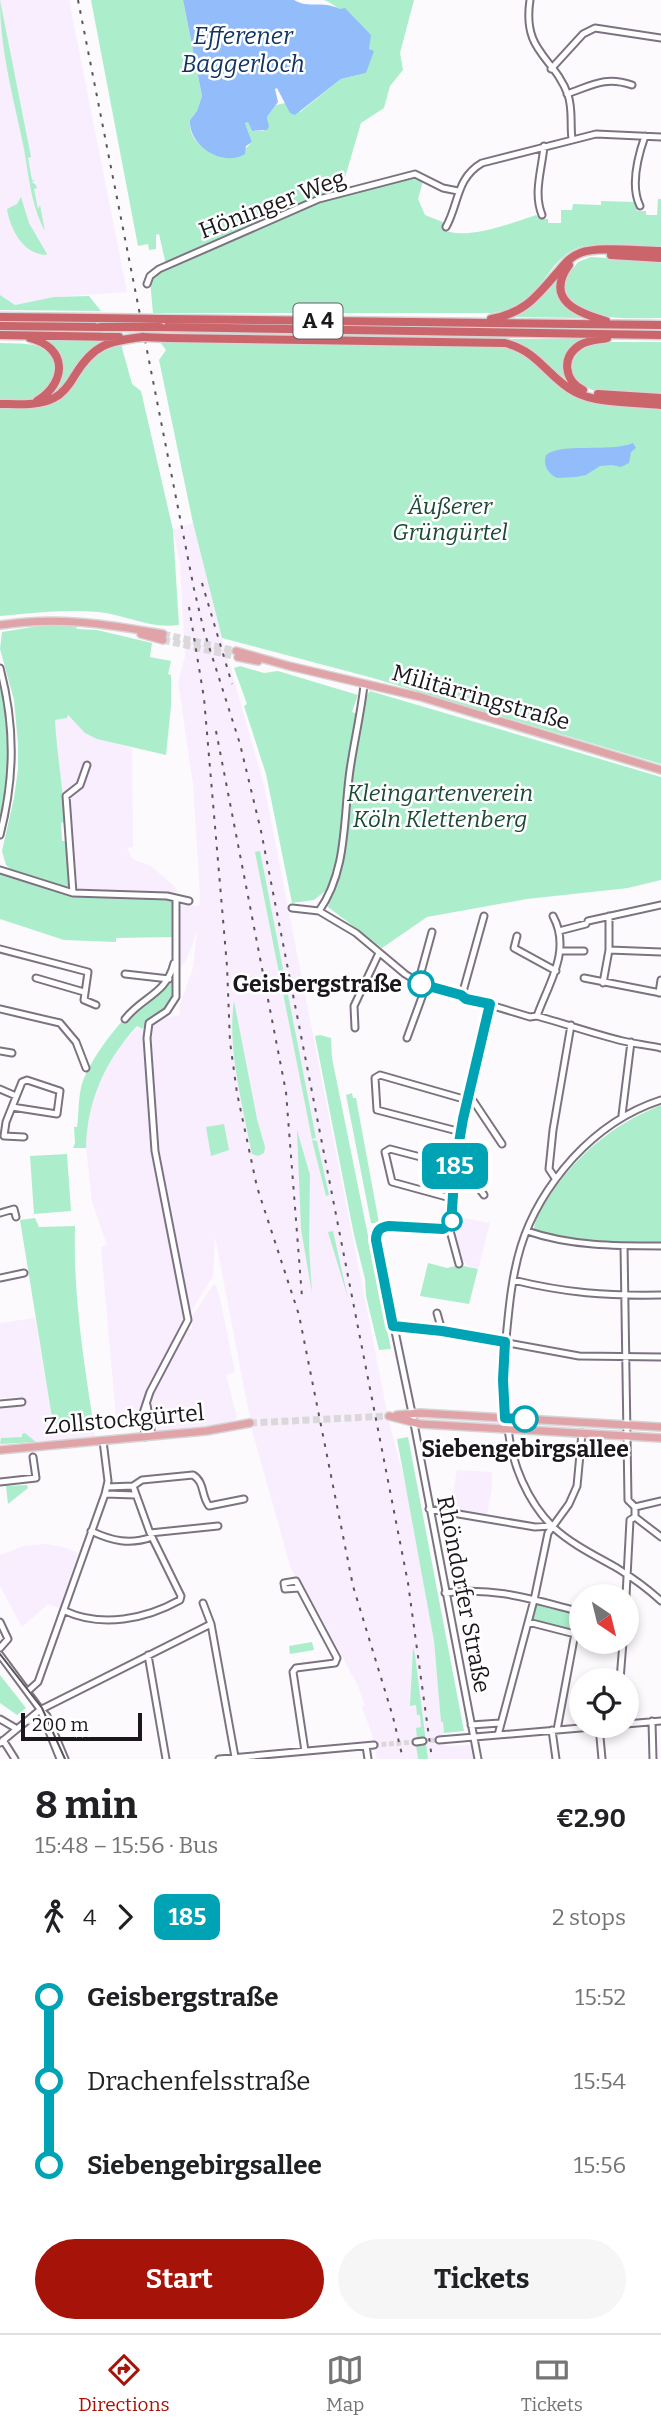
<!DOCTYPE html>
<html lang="en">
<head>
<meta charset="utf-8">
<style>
	:root { --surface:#fff; --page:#f6f6f6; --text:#202124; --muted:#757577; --line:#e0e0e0; --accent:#a61309 }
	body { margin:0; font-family:Bitter,serif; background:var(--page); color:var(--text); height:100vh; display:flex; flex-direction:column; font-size:26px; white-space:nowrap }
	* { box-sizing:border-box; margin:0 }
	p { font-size:23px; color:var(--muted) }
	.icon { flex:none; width:38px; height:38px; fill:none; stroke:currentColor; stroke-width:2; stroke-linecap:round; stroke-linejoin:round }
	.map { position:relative; height:1759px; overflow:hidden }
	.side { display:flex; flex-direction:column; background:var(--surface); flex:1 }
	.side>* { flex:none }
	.badge { padding:0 14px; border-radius:10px; font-size:24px; line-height:46px }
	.needle { width:46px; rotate:145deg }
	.tools { position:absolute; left:569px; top:1584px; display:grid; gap:14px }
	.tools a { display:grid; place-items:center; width:70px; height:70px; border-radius:50%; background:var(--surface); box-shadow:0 4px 10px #0003; font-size:35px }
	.scale { position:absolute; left:21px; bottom:18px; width:121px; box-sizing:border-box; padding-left:7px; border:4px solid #1b171c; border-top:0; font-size:19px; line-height:24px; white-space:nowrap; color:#1b171c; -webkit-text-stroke:5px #fff; paint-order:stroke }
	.map>.badge { position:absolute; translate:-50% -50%; box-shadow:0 0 0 4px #fff }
	.legs { display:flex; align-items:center; gap:10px; height:77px; padding:0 35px; font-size:23px }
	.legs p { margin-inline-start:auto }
	.head { display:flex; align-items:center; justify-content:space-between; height:119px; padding:0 35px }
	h1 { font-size:38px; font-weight:700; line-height:52px }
	.cta { display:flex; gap:14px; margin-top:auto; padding:14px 35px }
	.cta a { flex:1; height:80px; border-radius:42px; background:var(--accent); color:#fff; font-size:28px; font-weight:700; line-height:80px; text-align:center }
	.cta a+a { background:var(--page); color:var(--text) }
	ul { padding:0 35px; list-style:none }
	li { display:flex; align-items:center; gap:24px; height:84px; font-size:26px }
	li i { display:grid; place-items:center; width:10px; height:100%; margin:0 9px; background:currentColor }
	li i::after { content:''; width:18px; height:18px; margin:-9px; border:5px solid; border-radius:50%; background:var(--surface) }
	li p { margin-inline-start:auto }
	li:first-child i { background:linear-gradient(#0000 50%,currentColor 0) }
	li:last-child i { background:linear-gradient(currentColor 50%,#0000 0) }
	.tab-bar { display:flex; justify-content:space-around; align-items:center; height:98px; border-top:2px solid var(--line); background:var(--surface); font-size:19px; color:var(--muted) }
	.tab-bar a { display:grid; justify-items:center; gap:4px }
	.tab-bar .current { color:var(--accent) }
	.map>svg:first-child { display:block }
	.built { fill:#f9eefd }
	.green { fill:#aceecc }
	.water { fill:#92bdfa }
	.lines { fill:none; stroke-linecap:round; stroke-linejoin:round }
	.minor-tunnel { stroke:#dad8db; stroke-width:5; stroke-dasharray:5 2.5; stroke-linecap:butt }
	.major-tunnel { stroke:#dad8db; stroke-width:7; stroke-dasharray:7 3.5; stroke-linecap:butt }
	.minor-casing { stroke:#7d7281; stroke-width:9 }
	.major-casing { stroke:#d6d5d6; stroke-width:10 }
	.highway-casing { stroke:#d6d5d6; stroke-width:11 }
	.minor { stroke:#fff; stroke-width:5 }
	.major { stroke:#e0a3a7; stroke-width:7 }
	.highway { stroke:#cb656c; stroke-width:8 }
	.tram { stroke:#5a565b; stroke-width:2 }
	.rail { stroke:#5a565b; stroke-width:2; stroke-dasharray:3.5 7; stroke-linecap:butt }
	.highway-bridge-casing { stroke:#d6d5d6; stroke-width:11; stroke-linecap:butt }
	.highway-bridge { stroke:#cb656c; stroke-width:8 }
	.line-1-casing { stroke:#fff; stroke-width:16 }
	.line-1 { stroke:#00a3b4; stroke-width:10 }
	.stop-1-dot { fill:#fff; stroke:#00a3b4; stroke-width:3.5 }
	.labels { text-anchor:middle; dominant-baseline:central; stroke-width:5; stroke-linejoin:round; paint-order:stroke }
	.shield { fill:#fff; stroke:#5f5d60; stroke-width:2 }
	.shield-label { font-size:21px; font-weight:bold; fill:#1b171c }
	.street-label { font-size:23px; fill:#1b171c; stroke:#fff }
	.park-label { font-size:23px; font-style:italic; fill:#1b4935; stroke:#fff }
	.stop-label { font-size:23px; font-weight:bold; fill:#1b171c; stroke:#fff; text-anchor:end }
	.water-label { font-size:24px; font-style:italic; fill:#113463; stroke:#fff }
</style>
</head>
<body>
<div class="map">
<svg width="661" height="1759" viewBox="0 0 661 1759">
	<rect width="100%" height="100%" fill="#fcfafd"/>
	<path class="built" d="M0 0H69L127 292 54 297 15 305 0 295Z
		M193 523 222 638 264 785 389 1422 408 1494 434 1641 441 1722H443L446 1746 473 1745 476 1759H377L372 1734 362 1707 365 1705 357 1684 320 1615 291 1569 253 1434 215 1237 213 1276 182 1326 129 1428 117 1429 101 1247 107 1245 92 1202 85 1138 94 1092 118 1047 144 1021 180 1015 179 1007 193 968 197 932 187 958 182 966H178L177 910 181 905 199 906 200 896 193 784 178 682 185 656 180 564 173 530Z
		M66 715 93 737 132 748 133 847 127 848 132 859 151 866 174 886 177 892 138 893 77 889 73 871 67 799 63 795 58 770 55 719 66 718Z
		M459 1217 490 1223 478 1269 467 1266V1264L461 1260 455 1229V1220Z
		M213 1285H216L220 1298 235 1372 226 1375 237 1417 232 1422 217 1425 158 1431 152 1423 151 1410 153 1394 188 1328 192 1330V1316Z
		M35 1318 53 1424 93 1421 95 1437 0 1444V1407L24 1405 23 1397 0 1398V1323Z
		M422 1415 623 1427V1433L422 1422Z
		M457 1470 492 1472V1487L487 1515 450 1508Z
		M47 1544 67 1548 78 1553 60 1608 48 1604 22 1627 0 1586V1555L24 1546Z"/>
	<path class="green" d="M0 0 31 157 28 158 32 180H35L32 182 36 185 37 188 34 189 38 209 40 205 45 231C30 203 29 174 23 144 13 96 0 49 0 0Z
		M91 0H183L202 96 197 111 190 120C188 141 205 150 222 157L245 149 252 142 245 123 248 121 252 131H264L268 123 267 117 276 105 285 103 300 112 341 79 366 73 369 49C357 32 344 7 324 0H414L400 53 403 70 390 86 384 108 361 123 341 191 166 265 159 234 156 235V249L149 250 148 244 138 246Z
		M408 178 423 181 418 199 425 215 445 223 443 229C462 242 515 222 536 215L540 219H548V223H561V210H572L573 204 601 205V201L634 202 637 211H646V215H657L658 199H661V246C641 246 591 241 575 249 550 261 541 293 518 306 510 310 500 311 492 313H153L150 281 159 271 320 201Z
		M21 197 29 223 47 254 46 255C23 254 10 229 7 209L17 204Z
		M591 257 661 261V318C631 318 558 325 566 278L578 262Z
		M555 278 559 279 558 288 584 318 514 317Z
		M0 295 15 305 54 297 89 296 101 311 0 310Z
		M40 339 106 340C97 345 89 349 83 357 73 370 67 390 50 396L58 387 62 368Z
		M505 339H585L564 363 565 376 561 378 527 347Z
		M160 342 506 345 518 349 573 396 583 400 661 409V764L373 678 222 638 193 523 159 360 166 350Z
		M600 342H661V396L592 390 576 381 571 372C572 354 583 346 600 342Z
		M0 343C33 344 62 341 53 384L33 399 0 400Z
		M121 344 132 384 141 391 173 530 179 625C149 629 127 615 98 612 66 609 32 613 0 616V408L34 407 48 404 89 360 108 347Z
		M45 625 76 626 77 629 97 630 152 643 150 657 171 661 168 674 171 675V706L166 755 97 739 85 733 68 715 67 718 55 720C57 755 63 787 65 822L61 823 62 841H67L71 887 68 889 14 873 6 865 2 851 14 798 18 769V744L14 700 0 649 2 632Z
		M240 666 264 673 278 671 358 695 352 712 358 714 351 752 348 754 350 759 338 859 330 887 314 900 292 903 266 774 244 706 247 704 234 668Z
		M0 685 9 729 8 768 0 821Z
		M370 691 661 777V880L628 888 527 899 427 917 382 948 328 907 341 870 352 772 367 695Z
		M260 851 316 1138 312 1139 255 852Z
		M0 875 70 895 169 899 173 903 174 937 116 938V942L64 940 0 919Z
		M173 969C174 979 177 994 172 1003 165 1015 147 1014 143 1029L137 1026C105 1061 87 1101 86 1148H73L75 1143 74 1127H77C79 1114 78 1101 81 1088 86 1064 118 1023 136 1007 150 995 169 989 173 969Z
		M234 1001 257 1119 265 1147 264 1153 258 1156 252 1154C243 1106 227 1049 234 1001Z
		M320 1035 331 1038 332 1058 391 1349 379 1350 366 1296 365 1279 354 1235 315 1036Z
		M352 1093 353 1098H356L379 1223H371L346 1095Z
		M661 1105V1243C617 1244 577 1242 534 1231 534 1219 543 1206 549 1197 577 1154 614 1124 661 1105Z
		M224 1124 229 1150 211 1156 206 1127Z
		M297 1130 310 1175 309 1246 312 1293 301 1229Z
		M312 1140 317 1141 329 1195 326 1196Z
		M67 1154 71 1211 34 1214 30 1156Z
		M35 1218 39 1227 75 1226C73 1291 83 1357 93 1421L53 1424 20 1220Z
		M333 1231 348 1298 328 1232Z
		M428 1263 447 1268 459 1265 478 1269 469 1304 420 1296Z
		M25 1433 36 1442 0 1444 1 1438 22 1437V1434Z
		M408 1437 464 1731 444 1733 443 1722H441L434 1641 397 1439Z
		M27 1485 28 1488 8 1504 6 1486Z
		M536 1604 577 1613 573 1630 533 1619Z
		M312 1642 314 1650 290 1654 289 1646Z
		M413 1647 415 1655 428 1759H418L416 1745 424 1744 423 1738H417L416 1728 421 1727 420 1715H417L416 1705 410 1706Z
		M0 1675 26 1708 17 1715 0 1703Z"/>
	<path class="water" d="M183 0H294C309 9 321 0 340 9L345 8 371 35 369 49 374 51 366 73 341 79 295 115 290 113 277 88 275 89 278 102 267 117 269 127 267 130 252 131 248 122 245 123 252 142 246 146 245 154C222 168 188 145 190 120L197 111 202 96Z
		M633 443 636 448 631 452 629 463 621 467 612 465 600 466 586 475 576 477 557 478C547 473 543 465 546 455 562 442 609 453 633 443Z"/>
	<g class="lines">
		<path class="minor-tunnel" d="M423 1741 439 1740
			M374 1745 416 1742"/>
		<path class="major-tunnel" d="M163 634 236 651
			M163 640 238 657
			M250 1423 389 1416"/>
		<g class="minor-casing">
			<path id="minor" d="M530 0C522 53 554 56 568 95 573 109 570 125 572 139
				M551 69 583 34 595 28 661 38
				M567 94C593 85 605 76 632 85
				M640 206C630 186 638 156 645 136
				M542 215C533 193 542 169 544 146
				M446 227C459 204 456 178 482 163L596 134 661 137
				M147 284 150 276 159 269 319 199 415 174 443 188 458 191
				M0 668C15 725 15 777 0 835
				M0 870 73 893 167 896 189 901
				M73 893 66 796 80 785 87 765
				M292 908 319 911 356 933 405 974 421 984 530 1017 537 1016C566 1024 594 1034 623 1041 635 1044 648 1045 661 1048
				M319 911C348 870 343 818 350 770 354 742 361 713 364 685
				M588 921 661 905
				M559 931 586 924
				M517 936 514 948 556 971
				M0 949 88 972 84 1000 96 1005
				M609 950 661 952
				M560 951H584
				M125 974 169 979
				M36 978 84 992
				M584 978 661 993
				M418 983 432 932
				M603 983 609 950V916
				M659 993 661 980
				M462 995 484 916
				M0 1009 60 1023 76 1042 86 1068
				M537 1016C548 984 572 951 553 916
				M125 1019C143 996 166 995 174 963
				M355 1028 354 1006 379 953
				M407 1038 426 986
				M0 1051 12 1053
				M27 1080 60 1091 57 1114 12 1107 22 1082Z
				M0 1089 16 1096
				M468 1096 474 1102 502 1144
				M622 1115 631 1042
				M461 1132 377 1110 375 1078 380 1075 467 1100
				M4 1136 6 1122 12 1107
				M4 1136 24 1137
				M457 1159 484 1195
				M555 1178 549 1169 553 1130 571 1025
				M454 1199 392 1182 385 1152 390 1149 455 1166
				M0 1213 14 1209 16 1217
				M449 1227 443 1229 384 1226 376 1233V1240L412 1413 478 1759
				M527 1231C570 1246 616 1246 661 1246
				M624 1246 628 1500 635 1507V1517
				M459 1264 449 1227 453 1213 455 1166 467 1100 490 1004
				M0 1278 24 1273
				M513 1280C566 1293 606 1296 661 1295
				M437 1313 442 1331
				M393 1326 442 1331 579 1356 661 1357
				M0 1404 22 1402
				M147 1405 152 1436
				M505 1418C505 1402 501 1386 503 1370 512 1283 510 1228 573 1158 597 1132 627 1111 661 1100
				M508 1429C512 1464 527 1501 553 1527 571 1544 596 1556 617 1568 633 1578 647 1588 661 1601
				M145 1437 143 1413 150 1392 188 1320 155 1151 147 1038 149 1023 167 1011 176 997V898
				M0 1482 36 1478 33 1457
				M107 1487 133 1486 142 1480 193 1475C205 1482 201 1496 209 1506L244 1499
				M105 1494 135 1495
				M635 1507 661 1501
				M429 1509 535 1527 552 1526
				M635 1517 661 1537
				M91 1531C112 1541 130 1545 152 1537
				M150 1533 218 1526
				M284 1583 296 1581 337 1658 335 1663 296 1668 293 1672 305 1751
				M284 1583 285 1589 299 1588
				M445 1593C494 1586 534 1600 581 1612
				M626 1596 630 1520 635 1517
				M203 1603 211 1624 235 1757
				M65 1611C102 1628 146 1619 180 1600L181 1596 150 1533 133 1486
				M0 1622 8 1639 0 1648
				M528 1622 575 1634
				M0 1655 40 1709 60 1759
				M148 1655 166 1759
				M620 1680 623 1642
				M28 1691 38 1682 105 1494 108 1481 103 1441
				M43 1712 47 1716 65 1759
				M0 1719 17 1729
				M652 1721 653 1759
				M626 1724 661 1721
				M471 1725 500 1723
				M599 1726 602 1759
				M552 1730 556 1759
				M557 1730 579 1612
				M498 1735 534 1600 548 1533 569 1504 577 1486 582 1433
				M3 1740 15 1759
				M439 1740 604 1726
				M416 1742 423 1741
				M0 1743 40 1710 211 1624
				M366 1746 368 1759
				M219 1759 374 1745"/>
		</g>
		<g class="major-casing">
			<path id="major" d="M0 625C57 616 106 624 163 634
				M141 634 163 640
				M236 651 289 666 421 697 661 770
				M238 657 258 661
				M397 1415 420 1413 661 1427
				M389 1416 420 1424 661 1438
				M0 1450 206 1431 250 1423"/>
		</g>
		<g class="highway-casing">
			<path id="highway" d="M611 255 661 258
				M569 265C544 300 578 313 606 321
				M0 317 96 318
				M165 319 661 325
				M491 319C524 313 535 298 556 274 563 266 569 257 580 253 598 246 640 251 661 251
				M0 326 101 327
				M160 327 661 335
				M0 335 119 337
				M30 338C68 348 67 382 37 401
				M168 338 505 343C540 352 547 377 575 392 597 404 636 402 661 405
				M583 390C564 380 561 357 580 345 588 340 598 340 607 338
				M598 394 661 398
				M0 404C17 404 39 406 54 398 64 393 70 384 75 375 94 344 109 341 143 337"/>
		</g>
		<use href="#minor" class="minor"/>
		<use href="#major" class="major"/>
		<use href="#highway" class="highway"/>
		<path class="tram" d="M0 1654 42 1708 65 1759"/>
		<path class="rail" d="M78 0 194 589 204 631 240 744 261 831 408 1583 432 1759
			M202 583 232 684
			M189 607 204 698 227 966 230 1042 237 1093 257 1187 299 1315 353 1586 393 1717 403 1759
			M216 731 286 1092 302 1297"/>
		<g class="highway-bridge-casing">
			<path id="highway-bridge" d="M96 318 165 319
				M101 327H160
				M143 337 168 338"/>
		</g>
		<use href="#highway-bridge" class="highway-bridge"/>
	</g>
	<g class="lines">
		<g class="line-1-casing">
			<path id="line-1" d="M421 984 461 995 466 999 490 1004 463 1119 455 1166 451 1224 443 1229 389 1226C380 1227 376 1231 376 1240L393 1326 442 1331 505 1342 503 1380 505 1418 525 1419"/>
		</g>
		<use href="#line-1" class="line-1"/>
	</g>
	<g class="stop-1-dot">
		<circle cx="421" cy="984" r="12"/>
		<circle cx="452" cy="1221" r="9"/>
		<circle cx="525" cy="1419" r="12"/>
	</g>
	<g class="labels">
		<rect class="shield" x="293.5" y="303.5" width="49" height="35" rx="5"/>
		<g class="shield-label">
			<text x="318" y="321">A 4</text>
		</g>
		<g class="street-label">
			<text transform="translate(272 204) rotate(-21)">Höninger Weg</text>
			<text transform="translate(481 697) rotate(16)">Militärringstraße</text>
			<text transform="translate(124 1419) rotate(-5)">Zollstockgürtel</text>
			<text transform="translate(464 1594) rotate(79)">Rhöndorfer Straße</text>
		</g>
		<g class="park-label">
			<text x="450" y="506">Äußerer<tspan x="450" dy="26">Grüngürtel</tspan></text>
			<text x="440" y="793">Kleingartenverein<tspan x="440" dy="26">Köln Klettenberg</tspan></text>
		</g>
		<g class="stop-label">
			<text x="402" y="984">Geisbergstraße</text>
			<text x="525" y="1449" text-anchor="middle">Siebengebirgsallee</text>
		</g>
		<g class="water-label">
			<text x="243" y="36">Efferener<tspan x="243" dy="28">Baggerloch</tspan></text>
		</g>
	</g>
</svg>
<div class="tools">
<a><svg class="needle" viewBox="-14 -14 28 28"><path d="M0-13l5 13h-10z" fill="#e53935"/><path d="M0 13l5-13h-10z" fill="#757577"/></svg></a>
<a><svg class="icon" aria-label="locate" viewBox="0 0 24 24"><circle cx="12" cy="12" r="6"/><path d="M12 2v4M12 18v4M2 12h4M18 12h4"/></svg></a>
</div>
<div class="scale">200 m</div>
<b class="badge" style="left:455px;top:1166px;background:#00a3b4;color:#fff">185</b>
</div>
<section class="side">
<div class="head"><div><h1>8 min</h1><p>15:48 – 15:56 · Bus</p></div><b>€2.90</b></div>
<div class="legs"><svg class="icon" aria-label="walk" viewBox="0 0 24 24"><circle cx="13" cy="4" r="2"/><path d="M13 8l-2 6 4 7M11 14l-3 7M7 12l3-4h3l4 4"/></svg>4<svg class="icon" aria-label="forward" viewBox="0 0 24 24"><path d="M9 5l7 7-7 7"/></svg><b class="badge" style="background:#00a3b4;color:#fff">185</b><p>2 stops</p></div>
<ul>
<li><i style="color:#00a3b4"></i><b>Geisbergstraße</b><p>15:52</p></li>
<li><i style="color:#00a3b4"></i><span>Drachenfelsstraße</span><p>15:54</p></li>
<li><i style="color:#00a3b4"></i><b>Siebengebirgsallee</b><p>15:56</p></li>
</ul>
<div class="cta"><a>Start</a><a>Tickets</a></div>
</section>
<nav class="tab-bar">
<a class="current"><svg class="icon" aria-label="directions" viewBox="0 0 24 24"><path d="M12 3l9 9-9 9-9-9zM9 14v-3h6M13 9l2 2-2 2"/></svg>Directions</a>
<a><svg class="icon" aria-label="map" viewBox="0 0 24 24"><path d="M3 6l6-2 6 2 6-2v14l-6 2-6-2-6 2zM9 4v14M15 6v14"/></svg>Map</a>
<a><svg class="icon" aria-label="tickets" viewBox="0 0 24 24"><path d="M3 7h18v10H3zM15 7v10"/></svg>Tickets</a>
</nav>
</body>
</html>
